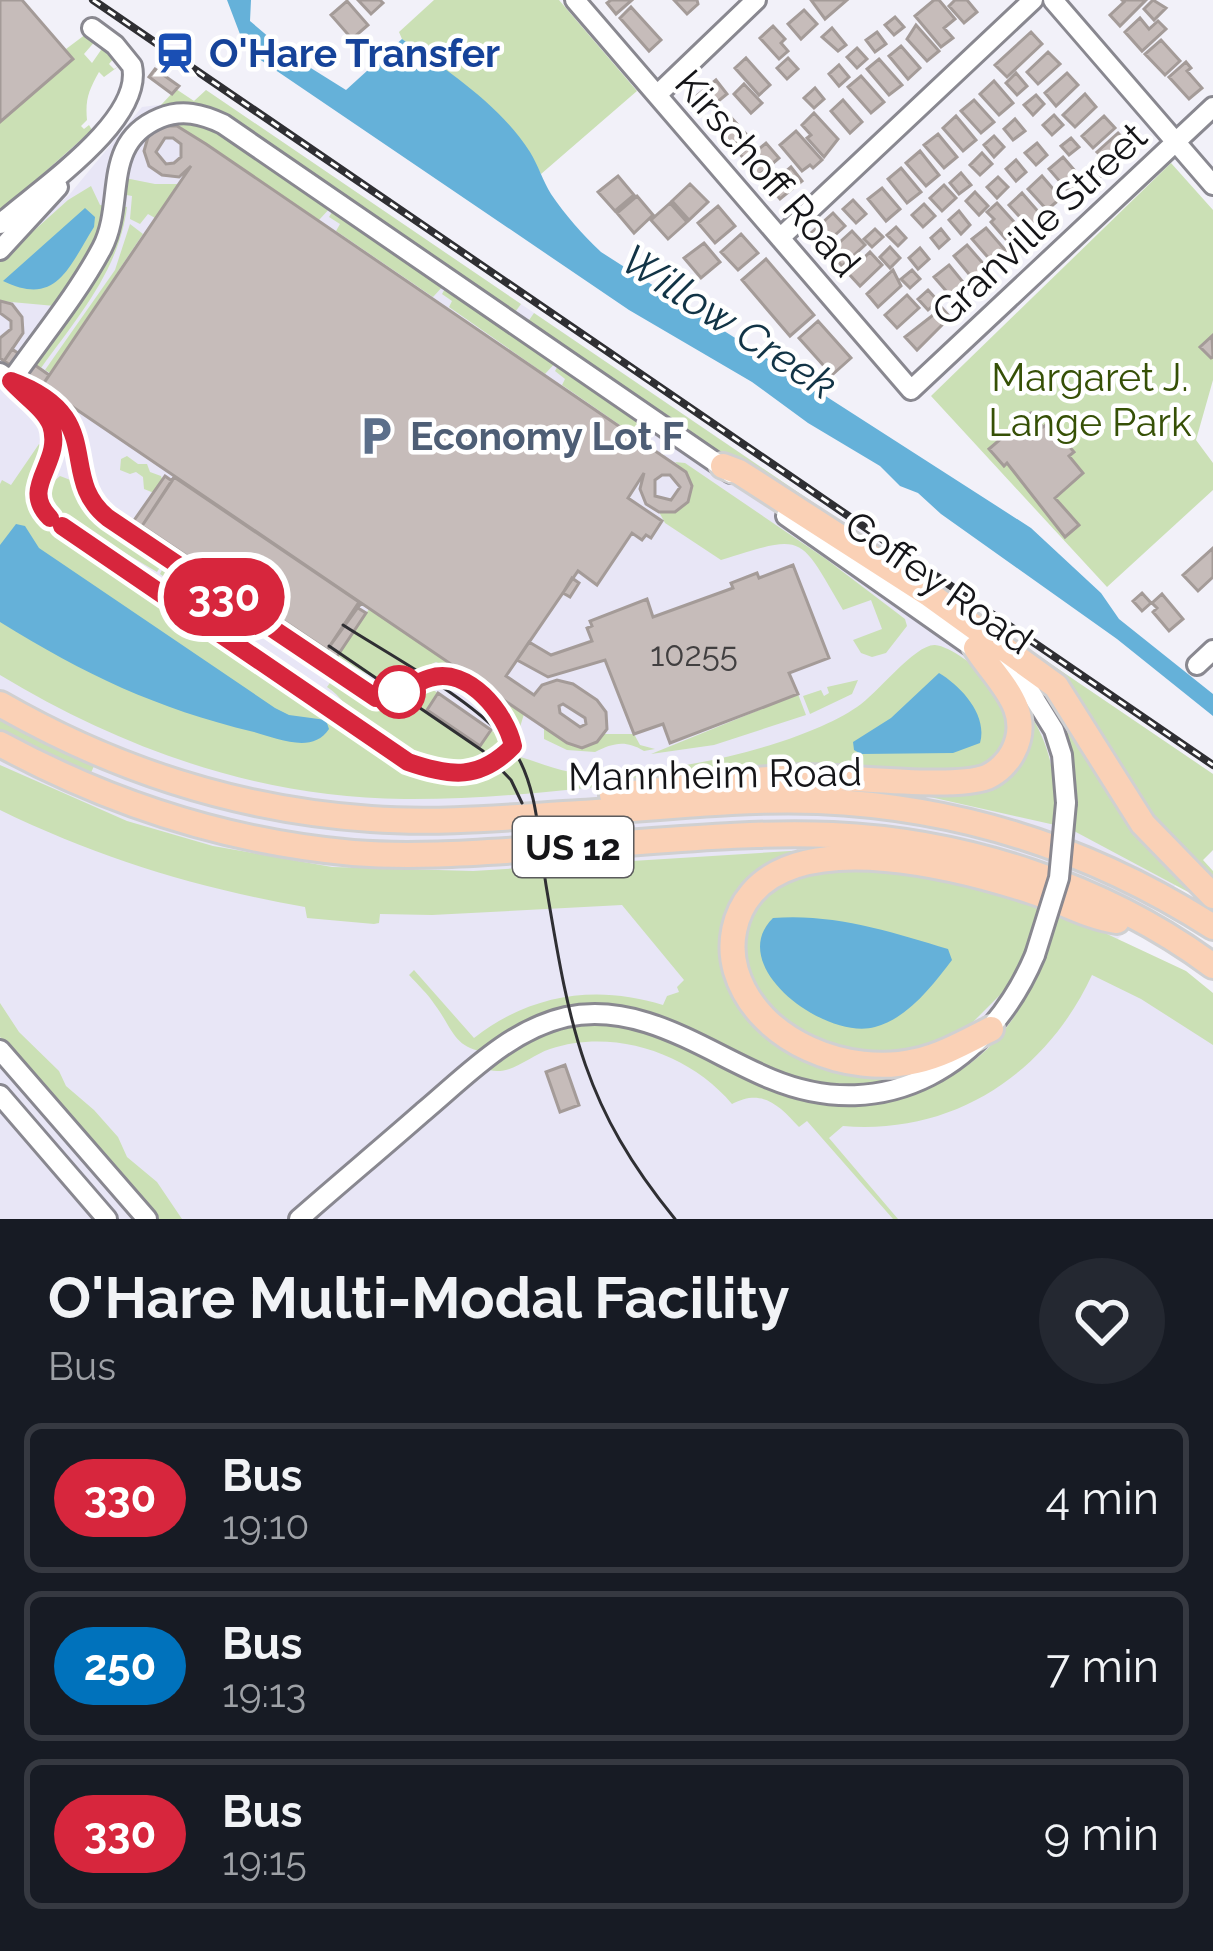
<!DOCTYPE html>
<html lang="en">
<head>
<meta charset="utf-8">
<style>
	:root { --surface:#171b24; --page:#242831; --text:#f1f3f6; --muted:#9ea1a6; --line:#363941 }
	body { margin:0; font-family:Raleway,sans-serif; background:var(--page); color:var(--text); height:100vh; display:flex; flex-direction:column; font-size:45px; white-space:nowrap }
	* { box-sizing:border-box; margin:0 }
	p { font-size:39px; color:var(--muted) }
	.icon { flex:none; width:66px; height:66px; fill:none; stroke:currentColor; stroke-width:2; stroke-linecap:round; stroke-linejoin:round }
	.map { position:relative; height:1219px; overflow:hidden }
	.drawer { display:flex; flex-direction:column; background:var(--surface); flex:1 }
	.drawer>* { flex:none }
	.badge { padding:0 24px; border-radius:39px; font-size:42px; line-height:78px }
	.map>.badge { position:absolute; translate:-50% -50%; box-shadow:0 0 0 6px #fff }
	.round { display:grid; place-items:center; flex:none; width:126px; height:126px; border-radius:63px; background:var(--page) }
	.summary { display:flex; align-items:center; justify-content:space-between; height:204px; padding:0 48px }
	h1 { font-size:57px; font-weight:700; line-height:90px }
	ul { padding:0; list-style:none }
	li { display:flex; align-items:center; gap:36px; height:150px; margin:0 24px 18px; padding:0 24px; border:6px solid var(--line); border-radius:18px }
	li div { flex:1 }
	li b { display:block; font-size:45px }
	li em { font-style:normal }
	li .badge { min-width:132px; font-weight:700; text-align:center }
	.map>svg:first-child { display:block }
	.built { fill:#e8e6f6 }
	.green { fill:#cbe0b5 }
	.water { fill:#65b1d9 }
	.building { fill:#c6bcba; stroke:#a49b98; stroke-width:3; fill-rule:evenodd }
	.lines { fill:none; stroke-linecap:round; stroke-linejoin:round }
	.minor-casing { stroke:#898890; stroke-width:24 }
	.major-casing { stroke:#d0d0d1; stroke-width:30 }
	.minor { stroke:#fff; stroke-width:18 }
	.major { stroke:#fad1b6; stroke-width:24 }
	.tram { stroke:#2f2f33; stroke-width:3 }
	.rail-casing { stroke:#2f2f33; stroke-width:8 }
	.rail { stroke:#fff; stroke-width:3; stroke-dasharray:9; stroke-linecap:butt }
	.minor-bridge-casing { stroke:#898890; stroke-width:24; stroke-linecap:butt }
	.minor-bridge { stroke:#fff; stroke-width:18 }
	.line-casing { stroke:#fff; stroke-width:27 }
	.line { stroke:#d7263d; stroke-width:18 }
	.stop-dot { fill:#fff; stroke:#d7263d; stroke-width:6 }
	.labels { text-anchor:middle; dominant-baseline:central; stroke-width:9; stroke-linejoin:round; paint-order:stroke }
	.number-label { font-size:33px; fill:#413f40 }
	.shield { fill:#fff; stroke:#5b5b5d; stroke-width:3 }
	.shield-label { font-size:36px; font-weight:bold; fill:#151518 }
	.transit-label { font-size:39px; font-weight:bold; fill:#164399; stroke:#fff; text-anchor:start }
	.street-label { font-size:39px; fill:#151518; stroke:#fff }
	.park-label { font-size:39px; fill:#365006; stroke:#fff }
	.service-label { font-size:39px; font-weight:bold; fill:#4e5e75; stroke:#fff; text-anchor:start }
	.water-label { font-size:42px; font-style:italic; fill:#123446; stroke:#fff }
</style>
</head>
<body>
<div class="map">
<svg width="1213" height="1219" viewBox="0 0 1213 1219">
	<rect width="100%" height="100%" fill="#f2f1f9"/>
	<path class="built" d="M206 90 1213 774V850L1108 948 1213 1012V1219H0V256L69 195 142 107 198 100Z"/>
	<path class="green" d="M434 0H559L637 91 541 174C510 114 455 77 402 39L399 32Z
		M86 34 97 39 84 54 92 63 101 50 108 48 115 57 109 64 114 69 119 66 104 77 99 72C89 90 85 99 87 120L81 126 84 129 89 125 92 130 0 212V123L73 59 66 49Z
		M176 89 194 101 206 90 521 304 513 315 221 114 190 105 163 108 161 105Z
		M181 119 211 125 331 207 319 220 206 144 172 126 171 121Z
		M1171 163 1213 210V380L1196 440 1213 463V490L1107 587 931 396Z
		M125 178 155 184H178L155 218 148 214 140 224 130 219 132 196 121 194Z
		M91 186 100 205 107 206 98 246 55 306 0 301V261L68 200Z
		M119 206 127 207C119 270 78 317 41 368L34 363Z
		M334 209 445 284 433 297 336 231 340 224 329 217Z
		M130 224 143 234 50 373 45 370 115 270Z
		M447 285 558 360 545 374 449 307 452 301 442 294Z
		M534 313 1213 774V850L1203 860 1213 871V886L1168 843 1081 707 527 323Z
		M560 362 650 424 638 425 630 432 562 385 565 379 555 371Z
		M39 444 47 450 46 455 25 493 31 513 389 757 410 768 445 776H479L517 756C535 761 553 769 571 772 644 781 796 749 857 707 877 694 915 644 935 645 950 646 979 669 990 679 1000 689 1005 707 1012 720L1001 755 976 771C895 772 812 770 731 775 622 782 513 800 404 799 259 798 123 749 0 675V484L2 480 11 485Z
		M127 456 138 464H147L150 472 161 476 163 482 154 493 144 489 143 477 136 472 130 474 120 470 121 459Z
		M675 462 685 463 826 559 905 619 907 626 886 653 872 657 861 653 853 640 882 629 871 600 843 610C798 533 805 534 721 560L665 523 659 512C694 512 698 483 675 462Z
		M60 476 73 481 96 519 162 564 157 572 51 509 45 500V489Z
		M164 566 228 609 223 617 160 574Z
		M369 609 524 714 520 727 526 744 502 705 455 669 436 662C384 683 386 688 338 656Z
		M332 680C375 709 380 709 427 686L438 693 428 711 480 746 491 730 502 739C495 757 484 764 465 764 426 766 390 744 360 720 347 709 342 697 327 687Z
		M858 680 852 694 810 714 803 696 821 690 824 696 829 693 827 687Z
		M1041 686 1205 901 1074 831C1076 778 1072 731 1041 686Z
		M798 694 806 715 714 745 651 754Z
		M1025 706C1051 744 1057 779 1055 825L899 790 982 786Z
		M0 718 94 766 90 775 0 731Z
		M544 728C563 740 586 759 603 734H634L640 745 655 749 644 751C624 739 612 744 595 752L567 750 544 739Z
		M0 765 127 821 213 846 332 867 473 871 806 850V855L725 936 772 1034 920 1069 901 1078 865 1085 807 1082 601 1009 482 1051C454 1048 450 1024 435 1005 428 994 418 985 409 975L414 970 474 1038C530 994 596 984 663 1005L667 996 679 992 677 987 684 980 622 905 432 915 380 914 379 923 374 924 307 918 305 907C194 887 101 859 0 810Z
		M833 866 939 875 1043 903 1031 941 1006 989 960 1035 900 1057 830 1049 777 1018 749 981 741 956 750 910 788 875Z
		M1060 912 1186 971 1213 993V1045L1141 999 1092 975C1046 1074 954 1135 843 1126L829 1138 898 1219H893L807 1121 799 1127C779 1105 762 1088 732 1104 689 1053 614 1028 550 1049 529 1056 511 1076 489 1070L498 1058 502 1061 506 1058 503 1054C600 1001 644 1028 735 1072 751 1080 767 1090 784 1096 867 1122 962 1092 1012 1020 1034 987 1049 949 1060 912Z
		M0 1003 19 1032 59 1071 66 1086 94 1110 118 1137 127 1157 157 1182 182 1219H159L0 1037Z"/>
	<path class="water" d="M227 0H251L250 21 290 55 346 90 402 39C447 70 499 104 530 152 538 165 543 181 551 194 565 215 583 235 601 252L1031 528 1101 593 1119 619 1213 694V716L1117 639 941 514 918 493 900 486 880 466 808 423 752 382 629 310 246 50Z
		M85 208 95 217 94 227C68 268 57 307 3 281Z
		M16 524 25 526 39 548 275 708 289 715 326 720 329 729C313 754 279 739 254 732 155 708 86 675 0 622V545Z
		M939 673C961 686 988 715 980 743L953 753 861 754 854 750 853 742 891 718Z
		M773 918C833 913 892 932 948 949L952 960C933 985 907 1019 875 1027 826 1041 724 966 773 918Z"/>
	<path class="building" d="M0 0H22L73 59 0 122Z
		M358 0H380L383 3 371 14Z
		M611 0H632L616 14 607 3Z
		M674 0H697L698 4 687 14Z
		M811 0H847L825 19Z
		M934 0H939L955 19 944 28 953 38 941 47 915 16Z
		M955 0H967L977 12 964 23 949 6Z
		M1122 0H1146L1120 26 1110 15 1124 2Z
		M1153 0 1166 8 1154 20 1144 9Z
		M347 1 368 25 352 39 331 15Z
		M631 7 661 40 649 51 620 18Z
		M804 10 817 24 801 39 788 24Z
		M895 17 904 27 894 35 885 25Z
		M1140 18 1149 29 1158 21 1166 29 1142 51 1125 32Z
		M916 25 939 51 927 61 907 39Z
		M773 26 785 39 781 43 788 51 779 59 760 38Z
		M832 28 846 45 838 51 822 37Z
		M877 32 886 44 875 52 866 40Z
		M1031 32 1042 44 1007 77 995 65Z
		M1161 40 1180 61 1165 75 1145 54Z
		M901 46 920 68 908 79 889 56Z
		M857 48 867 59 857 68 847 57Z
		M1048 52 1060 64 1038 84 1027 72Z
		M746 58 770 85 759 95 735 68Z
		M788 58 798 69 787 79 777 68Z
		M879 59 902 85 889 95 867 69Z
		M1186 62 1191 68 1187 71 1202 88 1189 99 1169 77Z
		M839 65 849 77 839 86 829 74Z
		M155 69 179 86 172 94 149 77Z
		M1016 73 1027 86 1017 95 1006 83Z
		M1067 73 1078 85 1056 106 1045 93Z
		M861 76 884 102 871 113 848 87Z
		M716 80 727 94 705 112 693 99Z
		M994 81 1013 103 999 115 980 94Z
		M744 84 762 103 751 113 734 94Z
		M815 88 824 99 814 108 804 98Z
		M1085 94 1096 107 1075 127 1063 115Z
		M1036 95 1044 104 1033 115 1024 105Z
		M843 100 862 122 850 133 831 111Z
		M974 100 994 122 981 133 961 111Z
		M727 113 746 134 733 146 714 124Z
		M814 113 838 139 824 157 807 138 811 135 802 125Z
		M1054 115 1063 125 1052 135 1043 125Z
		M956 116 976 140 963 151 943 128Z
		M1104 116 1115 128 1093 148 1082 136Z
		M1015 119 1025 131 1013 140 1004 129Z
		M161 126H177L206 144 686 472 692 486 688 502 675 512H659L646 504 640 489 644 473 628 498 662 521 651 538 646 535 642 540 632 533 597 585 578 571 506 676 534 695 542 685 557 680 573 684 597 700 606 712 607 729 597 742 582 748 567 743 42 386 191 166 179 177 162 175 149 166 144 151 148 137ZM165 138H173L181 144V157L174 163 166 164 156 152ZM662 475H670L680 487 671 500 655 496V480ZM563 704 585 718 586 724 580 727 560 713 559 706Z
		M796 131 822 160 813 168 810 165 802 171 780 145Z
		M1118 133 1131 147 1097 180 1087 169 1101 156 1097 152Z
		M938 134 957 157 944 168 924 145Z
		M994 136 1004 147 994 157 984 145Z
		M1071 138 1079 147 1069 155 1061 146Z
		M753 143 759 149 766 143 779 158 758 176 740 154Z
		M1037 143 1047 155 1036 165 1025 153Z
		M920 151 939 175 926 186 906 163Z
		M982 153 992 164 980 175 970 165Z
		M1063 157 1082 179 1068 191 1049 169Z
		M1016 160 1026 172 1016 181 1006 169Z
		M791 167 802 181 780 199 769 186Z
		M901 168 921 192 907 203 888 179Z
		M961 173 971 185 959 194 950 183Z
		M618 176 634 195 615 211 598 192Z
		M1042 176 1061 198 1047 210 1028 189Z
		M998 177 1008 187 997 198 987 187Z
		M690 184 708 202 689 220 672 201Z
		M944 185 956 198 942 211 930 198Z
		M882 188 900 209 886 221 868 199Z
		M975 192 988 206 979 215 966 201Z
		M1022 193 1042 216 1029 227 1009 205Z
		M637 196 653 215 634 233 617 213Z
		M853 200 866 214 856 223 843 209Z
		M670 203 687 222 668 239 651 220Z
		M997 203 1024 233 1011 245 991 222 994 219 987 212Z
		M924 204 935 216 923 227 912 215Z
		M718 206 735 226 715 243 698 223Z
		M959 211 970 225 961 234 949 220Z
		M833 213 845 226 824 245 812 232Z
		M896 227 906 238 898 246 887 235Z
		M986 228 1006 251 992 262 972 239Z
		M875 229 883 237 872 247 864 239Z
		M941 229 949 239 939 248 931 238Z
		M852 231 865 245 842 266 829 252Z
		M741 234 758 253 738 270 721 252Z
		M704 243 720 262 701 278 684 258Z
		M967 245 987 268 974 280 954 256Z
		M890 247 900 258 890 268 880 257Z
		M920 248 929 259 918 269 909 258Z
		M870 252 882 265 860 286 848 273Z
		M766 259 814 315 790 336 742 280Z
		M949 265 967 287 953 299 934 277Z
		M893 270 901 286 878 307 867 294Z
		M912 270 920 279 910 288 901 279Z
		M928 290 938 301 928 310 918 299Z
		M907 295 919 308 897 328 885 315Z
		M0 301 12 304 22 317 23 333 4 361 0 358V338L11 329V321L0 313Z
		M942 308 950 317 917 350 905 337Z
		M818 321 851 358 832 375 799 338Z
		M1212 336 1213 357 1211 358 1200 347Z
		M12 349 49 375 42 386 4 361Z
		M1031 413 1043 427 1049 423 1074 452 1069 456 1083 473 1055 498 1079 525 1065 537 1007 463 1004 466 989 449Z
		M165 476 172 481 142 526 327 650 361 603 358 608 366 613 330 667 128 529Z
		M174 477 359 602 327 650 142 526Z
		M1213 548V577L1198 591 1183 575Z
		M793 565 829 658 789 673 798 694 670 743 663 724 634 734 605 660 548 677 517 660 529 642 551 655 592 641 587 628 592 626 590 621 647 599 653 617 733 588 731 583 757 573 759 578Z
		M572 578 579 583 570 597 563 593Z
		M1142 593 1151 603 1142 611 1133 601Z
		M1162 594 1183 619 1169 631 1153 612 1157 608 1152 603Z
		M438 693 491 730 480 746 427 710Z
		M565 1065 579 1105 560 1112 546 1072Z"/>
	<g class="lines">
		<g class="minor-casing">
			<path id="minor" d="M575 0 911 390 1213 107
				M1053 0 1213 185
				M657 95 756 0
				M0 224C38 190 144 121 132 66L115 45 92 28
				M780 238 1033 0
				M0 250 58 187
				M0 373 11 381C41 338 77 295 102 248 126 202 100 143 160 118 182 109 202 114 223 124L731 473
				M786 516 1026 685 1054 730 1062 755 1066 803
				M1197 665 1213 650
				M0 1050 147 1219
				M0 1095 107 1219
				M299 1219C340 1183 382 1148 423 1112 466 1076 509 1030 566 1017 641 1001 706 1052 771 1079 887 1127 989 1064 1035 955"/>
		</g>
		<g class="major-casing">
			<path id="major" d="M723 466 739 472 930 595 1056 686 1143 824 1213 896
				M0 704C115 770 238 810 371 819 441 824 511 817 581 813 659 808 739 798 818 801 960 807 1093 850 1213 927
				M0 744C109 803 229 842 353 853 419 858 486 852 552 848 645 843 740 831 833 835 966 841 1105 886 1213 966
				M612 795C676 789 740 779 804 777 846 776 953 790 987 777 998 772 1008 762 1013 752 1035 710 997 681 976 648
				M991 1029C967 1041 943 1055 916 1061 849 1077 757 1042 736 971 728 944 734 914 752 893 808 828 960 868 1031 891 1060 900 1087 917 1117 921"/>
		</g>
		<use href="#minor" class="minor"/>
		<use href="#major" class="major"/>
		<path class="tram" d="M343 625C391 656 482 704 513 749 539 787 539 847 547 891 570 1029 584 1108 675 1219
			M329 646 483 751 511 780 522 803"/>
		<g class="rail-casing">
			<path id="rail" d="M93 0 1213 765"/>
		</g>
		<use href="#rail" class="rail"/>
		<g class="minor-bridge-casing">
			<path id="minor-bridge" d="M1035 955 1059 878 1066 803"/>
		</g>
		<use href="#minor-bridge" class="minor-bridge"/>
	</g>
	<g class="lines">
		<g class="line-casing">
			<path id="line" d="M50 518C18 486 64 464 51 425 44 408 23 395 11 381 110 417 55 476 108 518L376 698C396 696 411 684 430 678 468 666 506 713 513 746 480 780 451 777 408 762L62 526"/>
		</g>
		<use href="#line" class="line"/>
	</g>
	<defs>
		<g id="station-bare" transform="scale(3.24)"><path d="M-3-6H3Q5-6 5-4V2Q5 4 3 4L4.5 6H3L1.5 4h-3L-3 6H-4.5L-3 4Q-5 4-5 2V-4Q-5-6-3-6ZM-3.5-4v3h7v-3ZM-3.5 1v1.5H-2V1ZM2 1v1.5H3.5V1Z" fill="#1a4fb4" stroke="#fff" stroke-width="2.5" paint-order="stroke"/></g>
		<g id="parking-bare" transform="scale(3.24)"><path d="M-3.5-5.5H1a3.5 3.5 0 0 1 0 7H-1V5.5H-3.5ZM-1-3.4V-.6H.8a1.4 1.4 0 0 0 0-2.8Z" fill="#5c6f8a" stroke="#fff" stroke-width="2.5" paint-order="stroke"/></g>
	</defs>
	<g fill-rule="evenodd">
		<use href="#station-bare" x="175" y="53"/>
		<use href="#parking-bare" x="376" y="436"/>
	</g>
	<circle class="stop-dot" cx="399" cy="692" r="24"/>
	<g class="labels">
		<g class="number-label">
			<text x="694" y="654">10255</text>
		</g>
		<rect class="shield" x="513" y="817" width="120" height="60" rx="9"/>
		<g class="shield-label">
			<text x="573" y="847">US 12</text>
		</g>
		<g class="transit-label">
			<text x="209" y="53">O'Hare Transfer</text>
		</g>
		<g class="street-label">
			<text transform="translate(768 173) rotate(49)">Kirschoff Road</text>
			<text transform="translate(1039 224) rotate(-43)">Granville Street</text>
			<text transform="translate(939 582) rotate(35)">Coffey Road</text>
			<text transform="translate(715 774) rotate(-1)">Mannheim Road</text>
		</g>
		<g class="park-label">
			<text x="1090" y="377">Margaret J.<tspan x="1090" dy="45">Lange Park</tspan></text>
		</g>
		<g class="service-label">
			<text x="410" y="436">Economy Lot F</text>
		</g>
		<g class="water-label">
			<text transform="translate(729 322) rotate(33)">Willow Creek</text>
		</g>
	</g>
</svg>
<b class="badge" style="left:224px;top:597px;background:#d7263d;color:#fff">330</b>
</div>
<section class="drawer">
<div class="summary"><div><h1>O'Hare Multi-Modal Facility</h1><p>Bus</p></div><a class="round"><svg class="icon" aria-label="heart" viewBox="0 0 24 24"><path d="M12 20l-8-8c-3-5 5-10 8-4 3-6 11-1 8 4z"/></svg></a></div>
<ul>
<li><span class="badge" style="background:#d7263d;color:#fff">330</span><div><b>Bus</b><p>19:10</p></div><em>4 min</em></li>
<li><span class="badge" style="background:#0072bc;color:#fff">250</span><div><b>Bus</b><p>19:13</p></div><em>7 min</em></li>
<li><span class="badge" style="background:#d7263d;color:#fff">330</span><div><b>Bus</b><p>19:15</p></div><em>9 min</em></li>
</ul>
</section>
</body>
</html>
